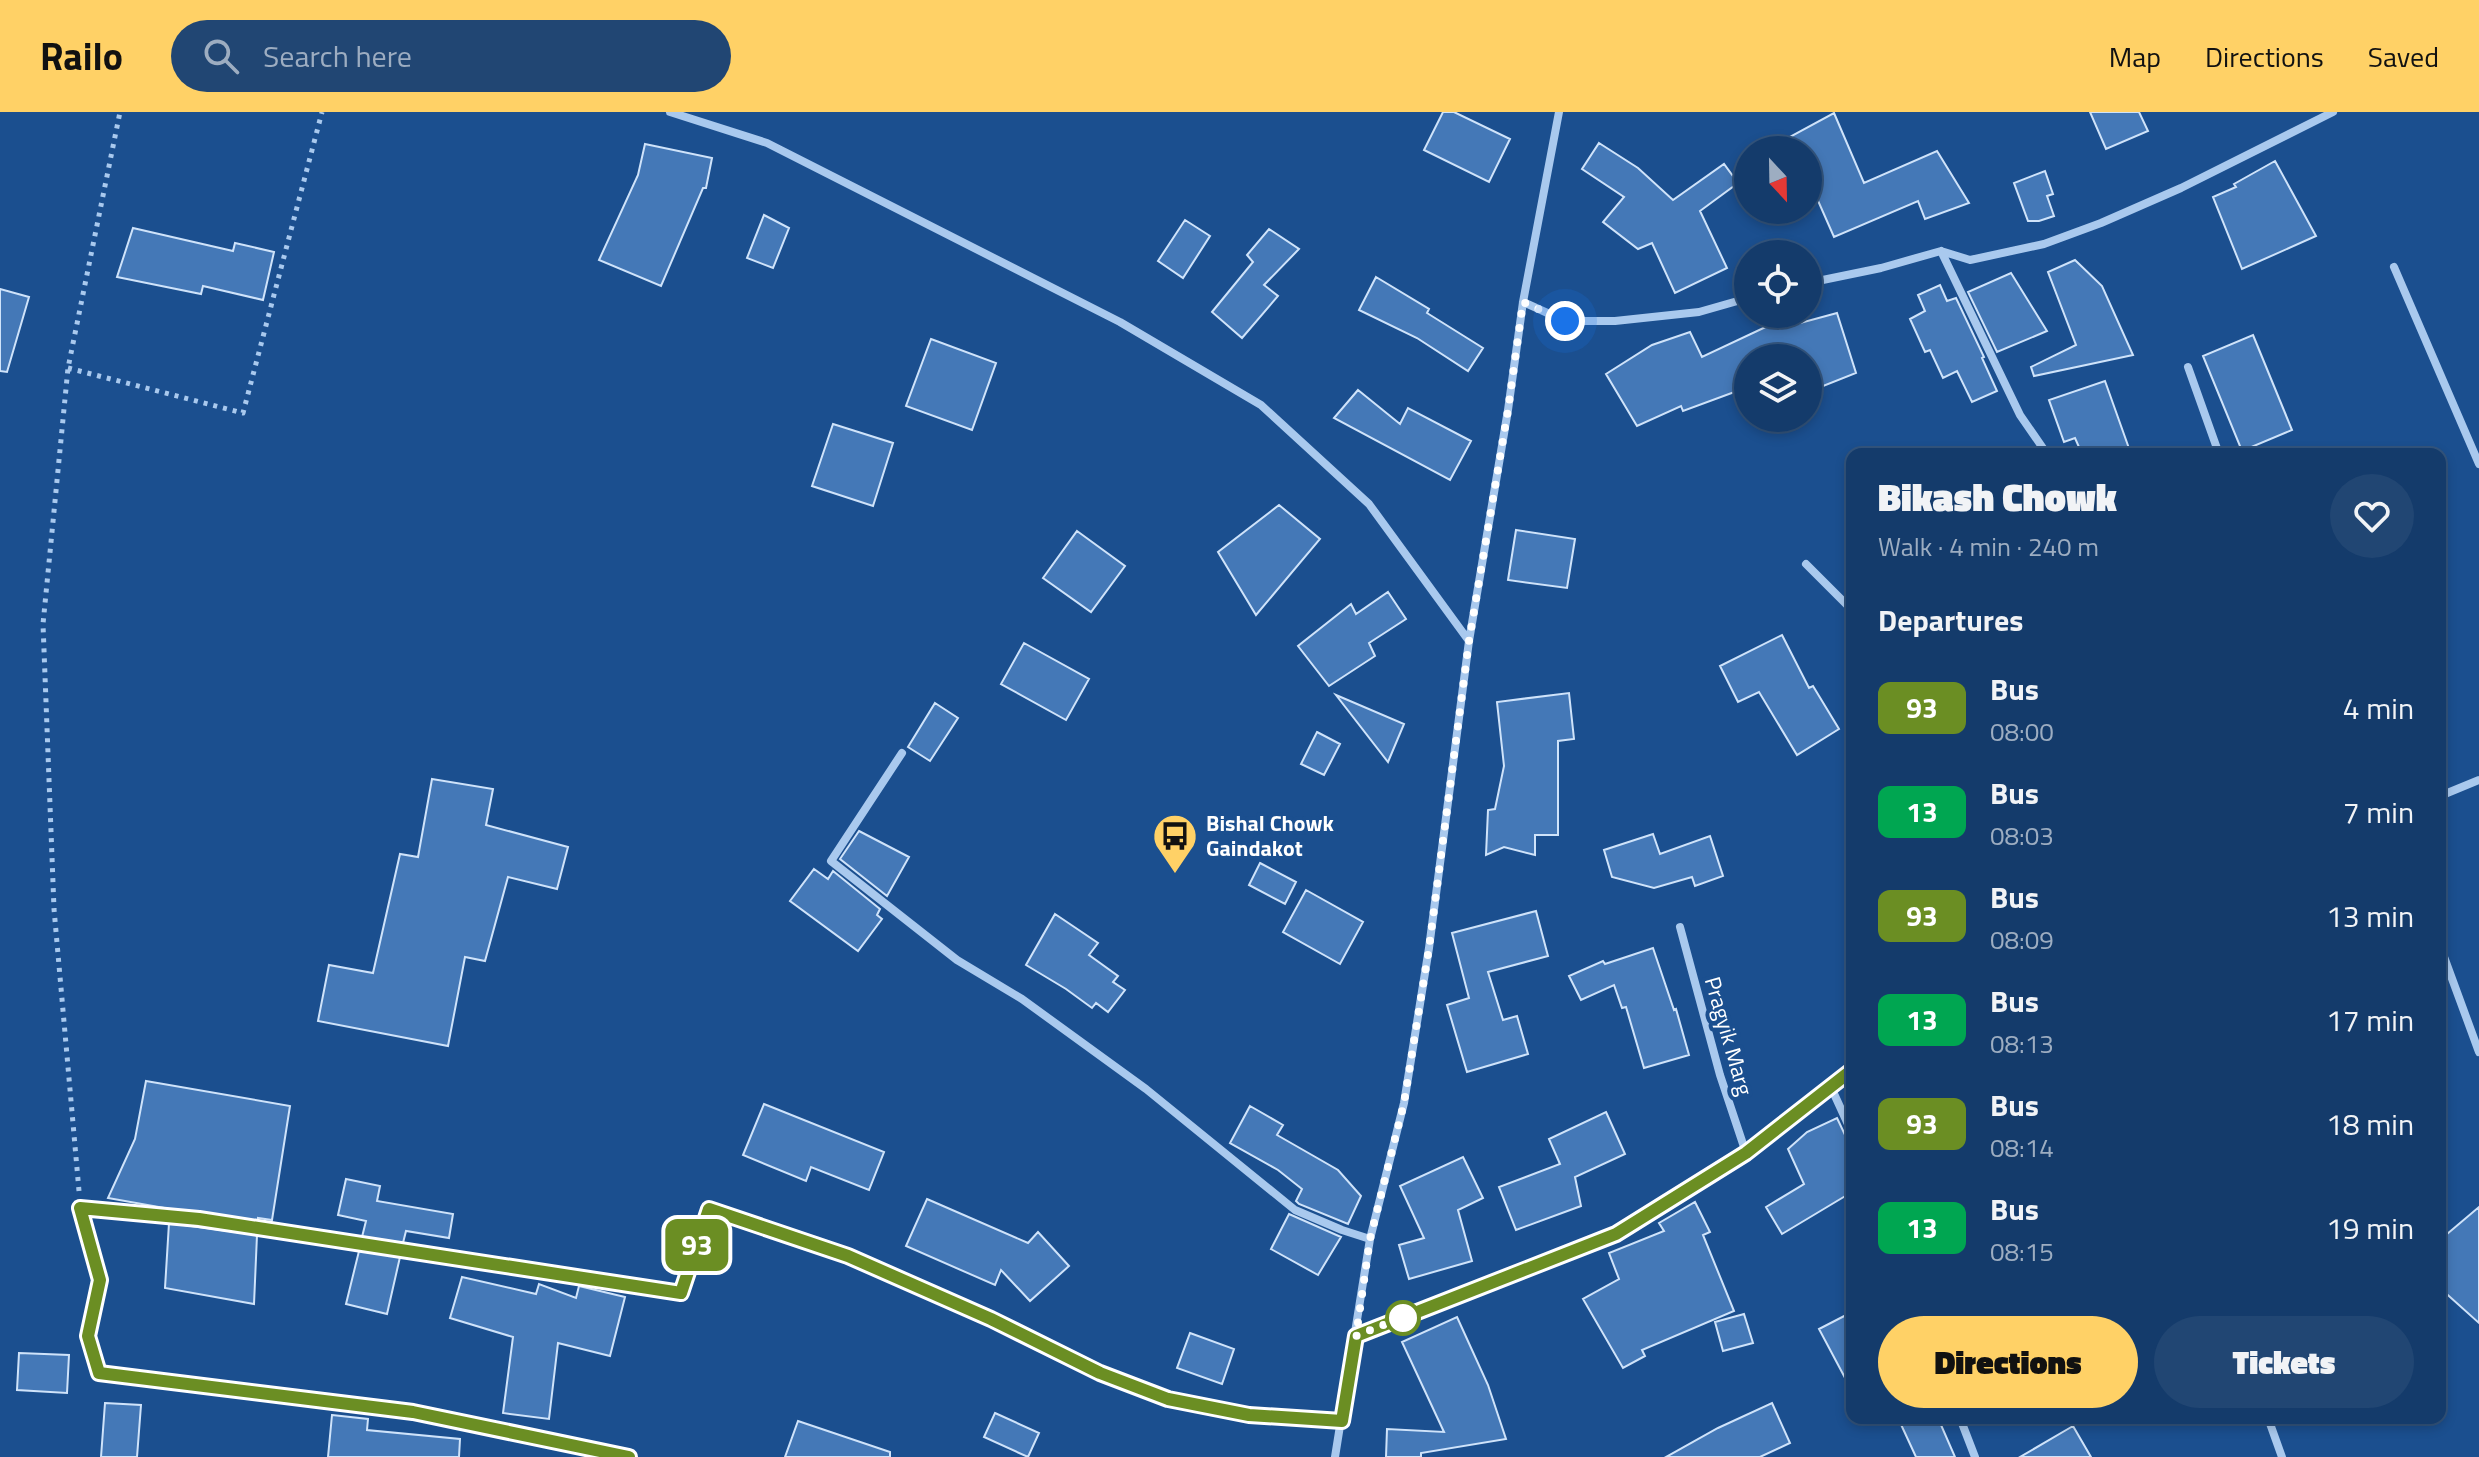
<!DOCTYPE html>
<html lang="en">
<head>
<meta charset="utf-8">
<style>
	:root { --surface:#143b6b; --page:#214673; --text:#f1f3f6; --muted:#9dadc1; --line:#33557e; --accent:#ffd166 }
	body { margin:0; font-family:"Titillium Web",sans-serif; background:var(--page); color:var(--text); height:100vh; display:flex; flex-direction:column; font-size:30px; white-space:nowrap }
	* { box-sizing:border-box; margin:0 }
	p { font-size:26px; color:var(--muted) }
	.icon { flex:none; width:44px; height:44px; fill:none; stroke:currentColor; stroke-width:2; stroke-linecap:round; stroke-linejoin:round }
	.map { position:relative; flex:1; overflow:hidden }
	.panel { position:absolute; left:1846px; top:336px; width:600px; height:976px; display:flex; flex-direction:column; background:var(--surface); border-radius:16px; box-shadow:0 4px 12px #0003,0 0 0 2px var(--line) }
	.panel>* { flex:none }
	.badge { padding:0 16px; border-radius:12px; font-size:28px; line-height:52px }
	.needle { width:52px; rotate:158deg }
	.fabs { position:absolute; left:1734px; top:24px; display:grid; gap:16px }
	.fabs a { display:grid; place-items:center; width:88px; height:88px; border-radius:50%; background:var(--surface); box-shadow:0 4px 12px #0003,0 0 0 2px var(--line); font-size:40px }
	.you { position:absolute; width:40px; height:40px; margin:-20px; border:6px solid #fff; border-radius:50%; background:#1a73e8; box-shadow:0 0 0 12px #1a73e833 }
	.map>.badge { position:absolute; translate:-50% -50%; box-shadow:0 0 0 4px #fff }
	h2 { padding:0 32px; font-size:30px; line-height:72px }
	.round { display:grid; place-items:center; flex:none; width:84px; height:84px; border-radius:42px; background:var(--page) }
	.overview { display:flex; align-items:center; justify-content:space-between; height:136px; padding:0 32px }
	h1 { font-size:38px; font-weight:800; line-height:60px }
	.action { display:flex; gap:16px; margin-top:auto; padding:16px 32px }
	.action a { flex:1; height:92px; border-radius:48px; background:var(--accent); color:#111; font-size:32px; font-weight:800; line-height:92px; text-align:center }
	.action a+a { background:var(--page); color:var(--text) }
	ul { padding:0; list-style:none }
	li { display:flex; align-items:center; gap:24px; height:104px; padding:0 32px }
	li div { flex:1 }
	li b { display:block; font-size:30px }
	li em { font-style:normal }
	li .badge { min-width:88px; font-weight:700; text-align:center }
	header { display:flex; align-items:center; gap:48px; box-sizing:border-box; height:112px; padding:0 40px; background:var(--accent); color:#111 }
	header strong { font-size:38px }
	nav { display:flex; gap:44px; margin-inline-start:auto; font-size:28px }
	.search { width:560px; height:72px; background:var(--page); display:flex; align-items:center; gap:20px; box-sizing:border-box; padding:0 28px; border-radius:44px; color:var(--muted); font-size:30px }
	.map>svg:first-child { display:block }
	.building { fill:#4478b7; stroke:#cfe3fa; stroke-width:2 }
	.lines { fill:none; stroke-linecap:round; stroke-linejoin:round }
	.path { stroke:#a9c9ee; stroke-width:5; stroke-dasharray:4 6; stroke-linecap:butt }
	.street { stroke:#a9c9ee; stroke-width:8 }
	.line-casing { stroke:#fff; stroke-width:18 }
	.line { stroke:#6b8e23; stroke-width:12 }
	.walk { stroke:#fff; stroke-width:8; stroke-dasharray:0 14.4 }
	.stop-dot { fill:#fff; stroke:#6b8e23; stroke-width:4 }
	.labels { text-anchor:middle; dominant-baseline:central; stroke-width:8; stroke-linejoin:round; paint-order:stroke }
	.poi-label { font-size:22px; font-weight:bold; fill:#fff; stroke:#1b4f8f; text-anchor:start }
	.street-label { font-size:22px; fill:#fff; stroke:#1b4f8f }
</style>
</head>
<body>
<header>
<strong>Railo</strong>
<div class="search"><svg class="icon" aria-label="search" viewBox="0 0 24 24"><circle cx="10" cy="10" r="6"/><path d="M15 15l6 6"/></svg>Search here</div>
<nav><a>Map</a><a>Directions</a><a>Saved</a></nav>
</header>
<div class="map">
<svg width="2479" height="1345" viewBox="0 0 2479 1345">
	<rect width="100%" height="100%" fill="#1b4f8f"/>
	<path class="building" d="M1443 0H1454L1510 27 1489 70 1424 38Z
		M2090 0H2139L2148 19 2106 37Z
		M1834 1 1864 71 1937 39 1969 91 1925 107 1918 89 1834 125 1808 66V38H1766Z
		M1599 31 1638 56 1673 88 1724 52 1738 71 1700 99 1727 156 1675 181 1652 131 1638 137 1603 110 1624 85 1582 57Z
		M645 32 712 46 706 76H703L661 174 599 148 638 63Z
		M2275 49 2316 124 2242 157 2213 85 2236 75 2234 72Z
		M2045 59 2053 82 2047 84 2054 104 2039 109H2028L2014 71Z
		M764 103 789 116 773 156 747 146Z
		M1185 108 1210 124 1183 166 1158 149Z
		M133 116 233 139 235 131 274 140 263 188 203 174 201 182 117 165Z
		M1269 117 1299 137 1264 173 1278 184 1242 226 1212 200 1253 150 1247 143Z
		M2075 148 2102 174 2133 243 2034 264 2031 255 2076 233 2048 160Z
		M2011 161 2047 219 1997 240 1968 180Z
		M1376 165 1429 197 1427 201 1483 236 1468 259 1417 226 1359 198Z
		M1940 173 1947 189 1956 186 1984 245 1982 246 1997 279 1972 290 1957 259 1943 266 1930 238 1925 240 1910 207 1925 199 1918 183Z
		M0 177 29 185 7 260 0 259Z
		M1837 201 1856 261 1808 280V246H1748V275L1683 299 1681 294 1637 314 1606 262 1652 233 1690 220 1702 245 1772 212 1778 217Z
		M2253 223 2292 318 2242 339 2203 244Z
		M931 227 996 251 972 318 906 294Z
		M2105 269 2131 342H2082L2075 326 2064 330 2049 288Z
		M1358 278 1400 312 1408 296 1471 329 1450 368 1334 306Z
		M833 312 893 331 873 394 812 374Z
		M1279 393 1320 427 1256 503 1218 440Z
		M1516 418 1575 427 1567 476 1508 468Z
		M1077 419 1125 454 1091 500 1043 466Z
		M1388 480 1406 507 1369 531 1375 544 1329 574 1298 534 1351 492 1356 502Z
		M1782 523 1809 576 1813 574 1839 617 1797 643 1759 580 1738 590 1720 554Z
		M1024 531 1089 567 1066 608 1001 572Z
		M1569 581 1574 627 1558 629V723H1535V743L1504 735 1486 743 1488 698 1495 697 1504 654 1497 590Z
		M1336 583 1404 612 1388 650Z
		M935 591 958 606 930 649 908 635Z
		M1317 620 1340 632 1324 663 1301 652Z
		M432 667 493 677 486 713 568 735 557 777 508 765 485 849 465 845 448 934 318 909 329 853 373 861 400 742 418 745Z
		M859 719 909 745 887 784 840 747Z
		M1653 722 1660 742 1710 724 1723 764 1695 774 1692 765 1654 776 1612 765 1604 738Z
		M1260 751 1296 770 1285 792 1249 773Z
		M814 757 828 767 833 759 880 797 877 803 882 807 858 839 790 789Z
		M1306 778 1363 810 1340 852 1283 820Z
		M1536 799 1548 844 1488 860 1503 908 1517 904 1528 942 1467 960 1447 893 1469 886 1452 821Z
		M1055 802 1098 831 1089 843 1118 864 1113 870 1125 878 1108 900 1096 891 1092 896 1066 877 1026 853Z
		M1653 836 1674 898 1676 897 1689 943 1644 956 1626 895 1622 896 1614 873 1581 888 1569 864 1603 849 1605 852Z
		M146 969 290 994 272 1108 258 1106V1109L170 1097 108 1086 135 1027Z
		M764 992 884 1040 869 1078 811 1055 806 1069 743 1043Z
		M1250 994 1283 1013 1277 1023 1338 1058 1361 1084 1348 1112 1299 1092 1296 1089 1302 1077 1278 1058 1230 1031Z
		M1606 1000 1625 1042 1575 1065 1581 1094 1516 1118 1499 1075 1560 1052 1549 1027Z
		M1837 1006 1846 1025 1852 1028V1080L1782 1122 1766 1095 1804 1072 1788 1037 1807 1020Z
		M1463 1045 1483 1086 1458 1098 1472 1149 1409 1167 1399 1133 1424 1126 1400 1074Z
		M346 1067 380 1074 377 1089 453 1102 449 1126 406 1119 403 1131 362 1125 366 1109 338 1103Z
		M927 1087 1028 1131 1038 1120 1069 1154 1030 1189 1001 1158 995 1173 906 1134Z
		M1695 1090 1710 1120 1703 1123 1734 1199 1642 1238 1645 1244 1623 1256 1583 1187 1619 1167 1609 1141 1664 1119 1659 1111Z
		M2479 1095V1211L2440 1176V1128Z
		M1289 1102 1341 1125 1318 1163 1271 1137Z
		M169 1111 257 1123 254 1192 165 1176Z
		M359 1139 400 1145 387 1202 346 1192Z
		M462 1165 536 1182 539 1172 576 1186 579 1174 625 1185 610 1244 558 1231 549 1307 503 1301 513 1225 450 1206Z
		M1852 1200V1279L1819 1217Z
		M1744 1202 1753 1231 1723 1239 1715 1210Z
		M1457 1205 1488 1273 1506 1327 1421 1341V1345H1386L1387 1317 1444 1320 1402 1230Z
		M1190 1221 1234 1237 1222 1272 1177 1256Z
		M19 1241 69 1243 67 1281 17 1278Z
		M105 1291 141 1293 137 1345H101Z
		M1772 1291 1790 1331 1760 1345H1666L1718 1316Z
		M995 1301 1039 1321 1028 1345 984 1325Z
		M332 1303 368 1307 367 1318 460 1327 459 1345H328Z
		M1898 1306H1938L1955 1345H1916Z
		M798 1309 890 1340V1345H785Z
		M2073 1314 2091 1345H2020Z"/>
	<g class="lines">
		<path class="path" d="M68 256 243 301 322 0
			M79 1079 54 797 43 512 68 256 120 0"/>
		<path class="street" d="M670 0 767 31 1120 210 1261 293 1369 392 1469 529
			M1941 139 2020 303 2047 342
			M2394 155 2479 352
			M1808 171 1881 156 1941 139 1970 148 2044 132 2101 111 2181 76 2333 0
			M1523 190 1565 209H1615L1699 200 1748 186
			M2188 255 2219 342
			M1806 452 1852 498
			M902 641 831 749 957 848 1022 887 1146 977 1295 1098 1342 1118 1370 1127
			M2440 684 2479 668
			M1680 815 1720 963 1746 1041
			M2440 834 2479 940
			M1830 973 1852 1021
			M1356 1224 1616 1122 1746 1041 1852 958
			M1960 1306 1975 1345
			M2268 1306 2282 1345
			M629 1345 413 1300 99 1261 88 1224 100 1168 80 1096 199 1107 681 1181 709 1097 848 1144 991 1207 1100 1261 1168 1287 1249 1303 1342 1309
			M1335 1345 1370 1127 1404 991 1429 836 1469 529 1508 298 1523 190 1559 0"/>
	</g>
	<g class="lines">
		<g class="line-casing">
			<path id="line" d="M629 1345 413 1300 99 1261 88 1224 100 1168 80 1096 199 1107 681 1181 709 1097 848 1144 991 1207 1100 1261 1168 1287 1249 1303 1342 1309 1356 1224 1616 1122 1746 1041 1852 958"/>
		</g>
		<use href="#line" class="line"/>
		<path class="walk" d="M1403 1206 1413 1201 1356 1224 1370 1127 1404 991 1429 836 1469 529 1508 298 1523 190 1565 209"/>
	</g>
	<defs>
		<g id="bus-pin" transform="scale(2.3)"><path d="M0 17L-7.5 6A9.5 9.5 0 1 1 7.5 6Z" fill="#ffd166" stroke="#1b4f8f"/><path d="M-5-6H5V4H4V6H2V4H-2V6H-4V4H-5ZM-3.5-4V0h7V-4ZM-3.5 1.2v1.5H-2V1.2ZM2 1.2v1.5H3.5V1.2Z" fill="#111"/></g>
	</defs>
	<g fill-rule="evenodd">
		<use href="#bus-pin" x="1175" y="724"/>
	</g>
	<circle class="stop-dot" cx="1403" cy="1206" r="16"/>
	<g class="labels">
		<g class="poi-label">
			<text x="1206" y="711">Bishal Chowk<tspan x="1206" dy="25">Gaindakot</tspan></text>
		</g>
		<g class="street-label">
			<text transform="translate(1729 924) rotate(74)">Pragyik Marg</text>
		</g>
	</g>
</svg>
<div class="fabs">
<a><svg class="needle" viewBox="-14 -14 28 28"><path d="M0-13l5 13h-10z" fill="#e53935"/><path d="M0 13l5-13h-10z" fill="#9dadc1"/></svg></a>
<a><svg class="icon" aria-label="locate" viewBox="0 0 24 24"><circle cx="12" cy="12" r="6"/><path d="M12 2v4M12 18v4M2 12h4M18 12h4"/></svg></a>
<a><svg class="icon" aria-label="layers" viewBox="0 0 24 24"><path d="M12 4l9 5-9 5-9-5zM3 14l9 5 9-5"/></svg></a>
</div>
<div class="you" style="left:1565px;top:209px"></div>
<b class="badge" style="left:697px;top:1133px;background:#6b8e23;color:#fff">93</b>
<section class="panel">
<div class="overview"><div><h1>Bikash Chowk</h1><p>Walk · 4 min · 240 m</p></div><a class="round"><svg class="icon" aria-label="heart" viewBox="0 0 24 24"><path d="M12 20l-8-8c-3-5 5-10 8-4 3-6 11-1 8 4z"/></svg></a></div>
<h2>Departures</h2>
<ul>
<li><span class="badge" style="background:#6b8e23;color:#fff">93</span><div><b>Bus</b><p>08:00</p></div><em>4 min</em></li>
<li><span class="badge" style="background:#00a651;color:#fff">13</span><div><b>Bus</b><p>08:03</p></div><em>7 min</em></li>
<li><span class="badge" style="background:#6b8e23;color:#fff">93</span><div><b>Bus</b><p>08:09</p></div><em>13 min</em></li>
<li><span class="badge" style="background:#00a651;color:#fff">13</span><div><b>Bus</b><p>08:13</p></div><em>17 min</em></li>
<li><span class="badge" style="background:#6b8e23;color:#fff">93</span><div><b>Bus</b><p>08:14</p></div><em>18 min</em></li>
<li><span class="badge" style="background:#00a651;color:#fff">13</span><div><b>Bus</b><p>08:15</p></div><em>19 min</em></li>
</ul>
<div class="action"><a>Directions</a><a>Tickets</a></div>
</section>
</div>
</body>
</html>
